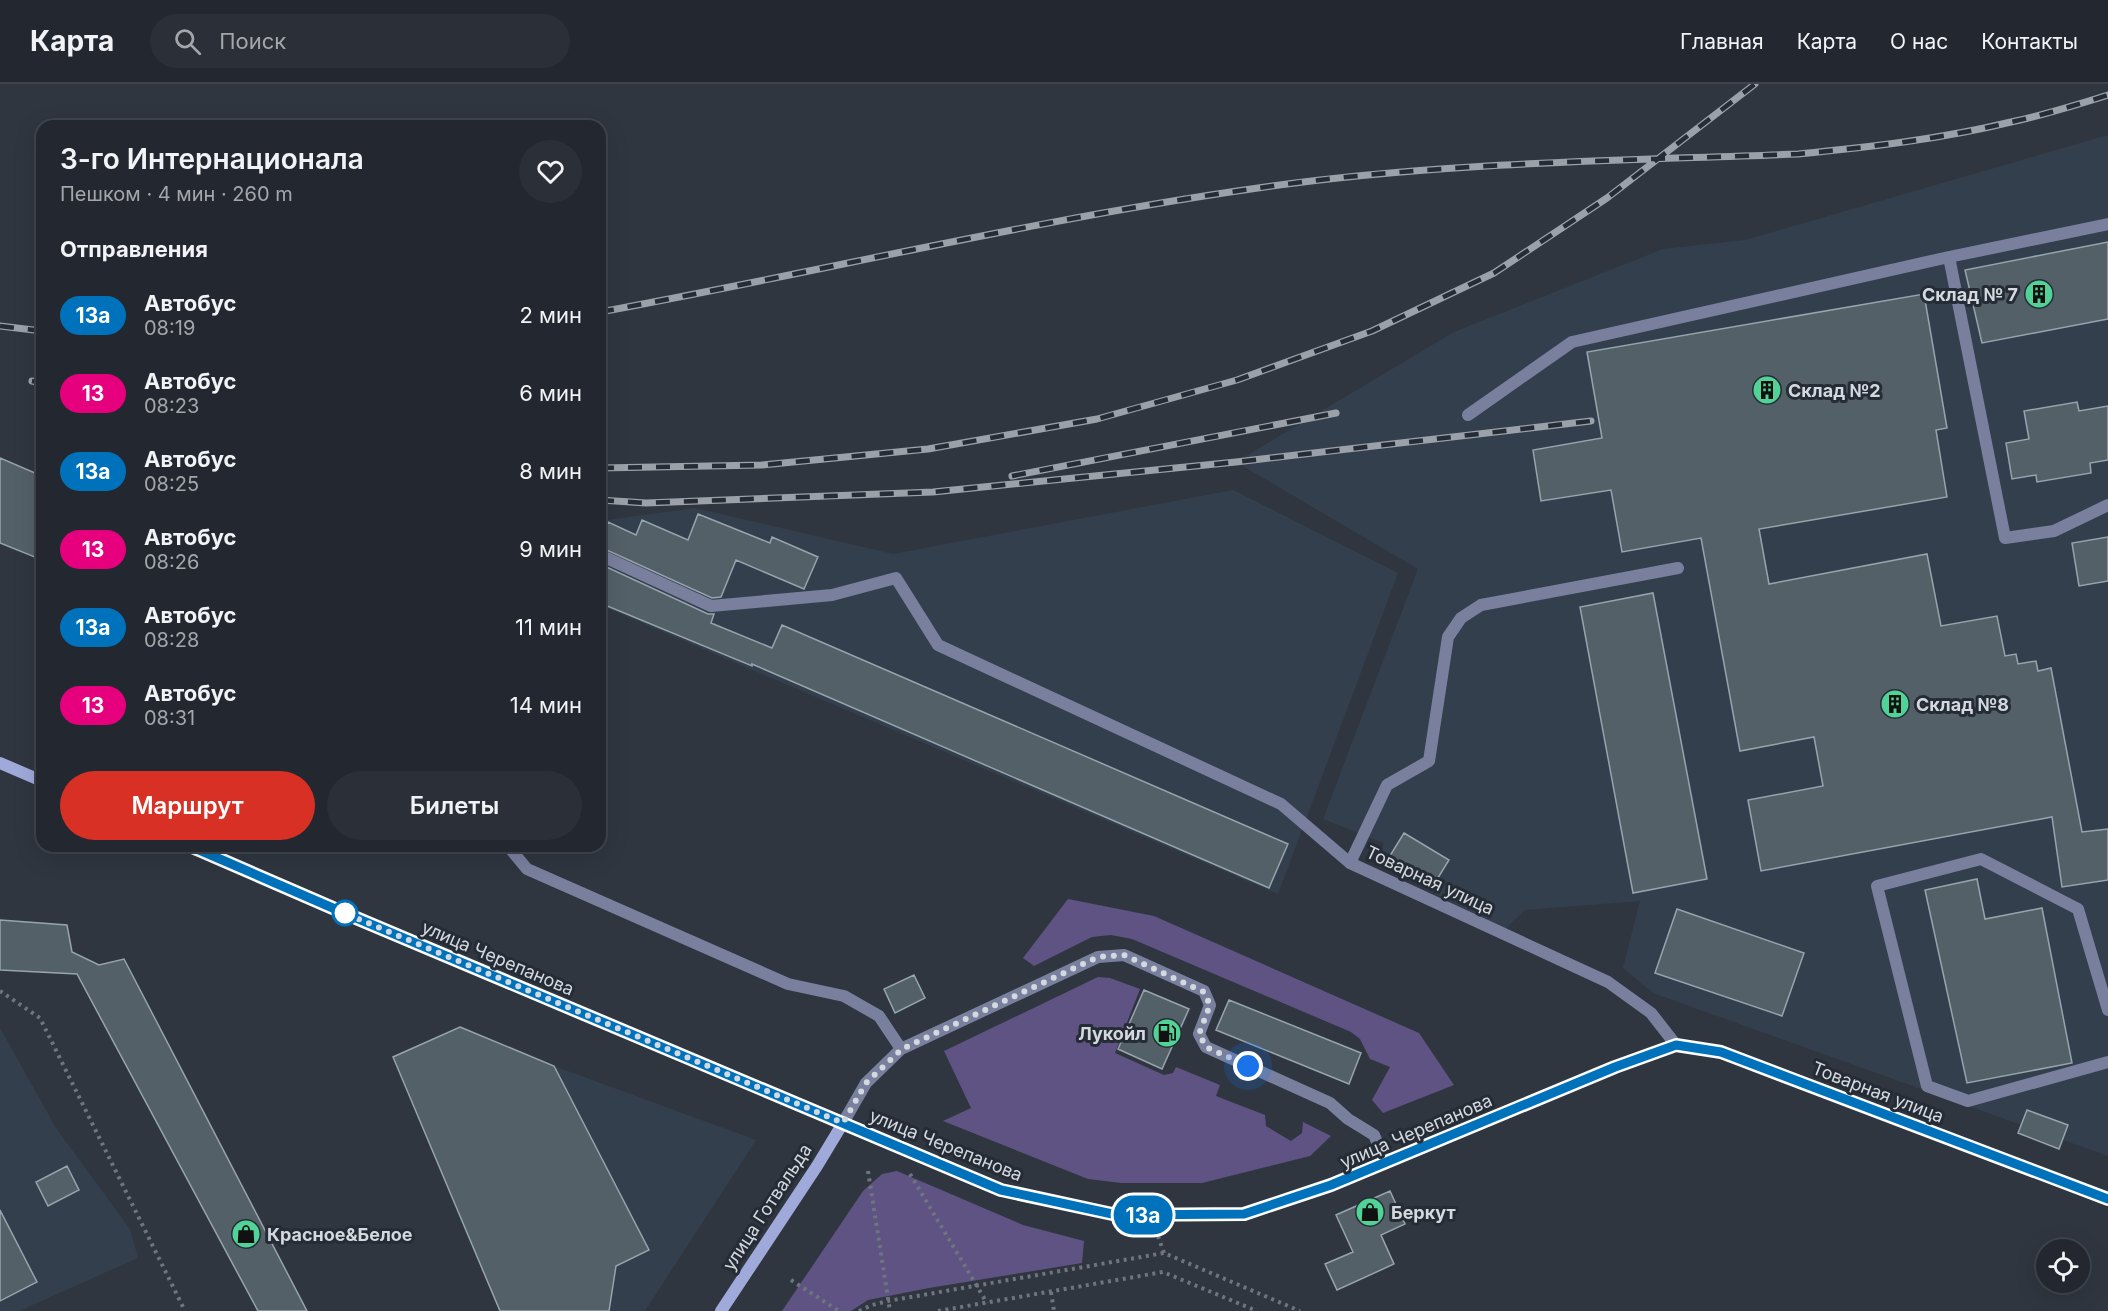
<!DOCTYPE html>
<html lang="ru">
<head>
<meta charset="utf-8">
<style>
	:root { --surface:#232830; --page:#2b3038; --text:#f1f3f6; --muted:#a3a6ab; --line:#40444c; --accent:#d93025 }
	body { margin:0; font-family:Inter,sans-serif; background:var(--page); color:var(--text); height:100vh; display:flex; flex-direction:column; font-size:22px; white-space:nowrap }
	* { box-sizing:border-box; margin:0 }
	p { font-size:20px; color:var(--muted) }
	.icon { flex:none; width:33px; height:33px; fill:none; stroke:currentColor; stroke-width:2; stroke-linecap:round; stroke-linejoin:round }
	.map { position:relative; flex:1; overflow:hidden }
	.side { position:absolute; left:36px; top:36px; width:570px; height:732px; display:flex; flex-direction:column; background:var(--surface); border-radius:18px; box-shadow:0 6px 24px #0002,0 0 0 2px var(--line) }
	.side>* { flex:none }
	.badge { padding:0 12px; border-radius:20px; font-size:21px; line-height:39px }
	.fabs { position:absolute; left:2036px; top:1155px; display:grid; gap:12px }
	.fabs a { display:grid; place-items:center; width:54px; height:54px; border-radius:50%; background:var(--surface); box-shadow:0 6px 24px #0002,0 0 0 2px var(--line); font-size:30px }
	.you { position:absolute; width:30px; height:30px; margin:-15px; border:4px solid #fff; border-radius:50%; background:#1a73e8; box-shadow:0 0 0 9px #1a73e833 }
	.map>.badge { position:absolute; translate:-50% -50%; box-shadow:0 0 0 3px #fff }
	h2 { padding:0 24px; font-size:22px; line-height:54px }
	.round { display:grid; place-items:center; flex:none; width:63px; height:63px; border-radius:32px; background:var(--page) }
	.summary { display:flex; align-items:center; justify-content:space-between; height:102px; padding:0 24px }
	h1 { font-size:28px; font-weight:600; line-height:45px }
	.action { display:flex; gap:12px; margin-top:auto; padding:12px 24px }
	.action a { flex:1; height:69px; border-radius:36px; background:var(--accent); color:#fff; font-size:24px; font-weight:600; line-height:69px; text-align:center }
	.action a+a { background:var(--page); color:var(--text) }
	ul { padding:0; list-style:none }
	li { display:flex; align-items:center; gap:18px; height:78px; padding:0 24px }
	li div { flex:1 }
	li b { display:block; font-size:22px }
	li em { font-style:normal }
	li .badge { min-width:66px; font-weight:700; text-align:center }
	header { display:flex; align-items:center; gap:36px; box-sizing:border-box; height:84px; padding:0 30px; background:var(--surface); border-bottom:2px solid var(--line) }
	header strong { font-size:28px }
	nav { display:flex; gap:33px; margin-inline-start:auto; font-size:21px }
	.search { width:420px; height:54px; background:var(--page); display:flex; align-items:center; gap:15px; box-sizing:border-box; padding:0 21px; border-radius:33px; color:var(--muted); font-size:22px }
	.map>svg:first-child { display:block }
	.built { fill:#343f4e }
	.green { fill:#5e5383 }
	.building { fill:#546068; stroke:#97a4ad; stroke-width:1.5 }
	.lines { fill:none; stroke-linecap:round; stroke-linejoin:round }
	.path { stroke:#6f757e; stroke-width:4; stroke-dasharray:3 4.5; stroke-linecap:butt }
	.lane { stroke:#79809e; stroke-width:12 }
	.street { stroke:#79809e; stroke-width:12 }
	.secondary { stroke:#a0aada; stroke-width:12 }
	.rail-casing { stroke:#9ba1a8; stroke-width:7 }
	.rail { stroke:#252c35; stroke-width:4.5; stroke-dasharray:14; stroke-linecap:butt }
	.line-casing { stroke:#fff; stroke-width:14 }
	.line { stroke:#0072bc; stroke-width:9 }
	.walk { stroke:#d4d9df; stroke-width:6; stroke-dasharray:0 10.8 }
	.stop-dot { fill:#fff; stroke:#0072bc; stroke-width:3 }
	.labels { text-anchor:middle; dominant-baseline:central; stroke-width:6; stroke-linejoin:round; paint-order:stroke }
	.poi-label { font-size:18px; font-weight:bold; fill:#d4d9df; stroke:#252c35; text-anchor:start }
	.street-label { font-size:18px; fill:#d4d9df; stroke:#252c35 }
</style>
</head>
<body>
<header>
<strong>Карта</strong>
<div class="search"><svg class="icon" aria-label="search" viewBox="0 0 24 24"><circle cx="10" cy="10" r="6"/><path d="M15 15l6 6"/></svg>Поиск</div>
<nav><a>Главная</a><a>Карта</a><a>О нас</a><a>Контакты</a></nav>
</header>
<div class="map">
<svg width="2108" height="1227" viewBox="0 0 2108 1227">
	<rect width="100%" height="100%" fill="#2f3640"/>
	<path class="built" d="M2108 51V1072L1653 909 1623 884 1640 817 1525 826 1505 845 1376 780 1384 759 1323 735 1418 485 1236 378 1454 248 1663 165 1745 156Z
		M1233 406 1398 489 1278 810 600 521V437L695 424 893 470Z
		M460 943 554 982 756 1056 645 1227H500L393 973Z
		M0 944 56 1044 130 1145 138 1174 19 1227H0Z"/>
	<path class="green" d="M1068 815 1154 832 1419 949 1454 1001 1383 1029 1372 1016 1390 983 1370 975 1360 955 1351 948 1132 855 1111 851 1092 853 1034 882 1023 874Z
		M1098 893 1110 894 1140 905 1115 969 1164 991 1173 989 1176 983 1220 1001 1216 1012 1265 1031 1266 1042 1291 1057 1302 1049 1303 1038 1331 1052 1310 1072 1202 1099H1121L1088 1095 943 1037 971 1024 944 967Z
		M897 1087 1023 1141 1084 1157 1082 1179 929 1204 868 1216 851 1227H782L863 1107 882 1090Z"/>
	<path class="building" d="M2108 158V235L1982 259 1965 186Z
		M1924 210 1947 344 1936 346 1947 413 1759 445 1769 500 1927 470 1941 542 1997 532 2005 572 2016 570 2018 580 2036 577 2038 587 2051 584 2082 748 2108 745V796L2062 803 2052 733 1761 787 1748 716 1823 702 1814 653 1740 667 1701 454 1622 468 1611 406 1541 417 1533 366 1602 354 1587 268Z
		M2077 318 2079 327 2108 322V376L2090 379 2091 389 2037 398 2036 391 2012 395 2006 359 2029 355 2024 327Z
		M0 374 42 392V476L0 459Z
		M698 430 770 459 772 453 818 473 804 505 736 476 721 513 712 514 600 463V457L608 438 636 451 642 436 688 456Z
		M2108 453V497L2079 502 2072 459Z
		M600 480 708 530H714L711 539 772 564 782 541 1288 760 1269 804 752 580V582L600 519Z
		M1653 509 1707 795 1633 809 1580 523Z
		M1404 749 1449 776 1433 802 1388 775Z
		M1977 795 1985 835 2042 824 2072 979 1967 999 1925 806Z
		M1677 825 1804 869 1782 932 1655 889Z
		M0 836 67 841 72 868 99 881 124 875 307 1227H258L77 890 0 886Z
		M914 891 925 914 895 929 884 905Z
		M1144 906 1189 925 1162 985 1118 965Z
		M1229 916 1361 969 1349 1000 1216 946Z
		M460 943 554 982 649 1166 616 1182 609 1227H500L393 973Z
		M2027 1026 2068 1041 2059 1065 2018 1049Z
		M67 1082 79 1106 48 1122 36 1098Z
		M1390 1107 1405 1140 1381 1151 1394 1180 1337 1206 1325 1180 1353 1168 1336 1131Z
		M0 1126 37 1198 0 1217Z"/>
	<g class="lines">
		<path class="path" d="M0 907 40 934 185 1227
			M868 1087 890 1227
			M910 1090 987 1219
			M1158 1152 1164 1169
			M791 1196 839 1227
			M1051 1208 1054 1227
			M859 1227 872 1221 888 1217 1164 1169 1300 1227
			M938 1227 1163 1188 1257 1227"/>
		<path class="lane" d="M2108 140 1949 173 2005 454 2054 447 2108 421
			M1468 331 1572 258 1949 173
			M600 471 711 522 832 511 896 494 938 561 1281 720 1350 779 1387 701 1429 677 1448 553 1461 534 1481 521 1678 484
			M508 762 527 785 788 900 844 912 879 932 901 965
			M2108 926 2078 825 1981 775 1877 802 1927 1002 1968 1017 2108 978
			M843 1039 866 999 901 965 1098 873 1124 871 1204 907 1210 921 1199 950 1206 963 1330 1019 1348 1035 1374 1051 1386 1079"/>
		<path class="street" d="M1350 779 1608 898 1651 929 1676 961"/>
		<path class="secondary" d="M0 679 42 697
			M190 762 342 828 1001 1106 1117 1131 1244 1130 1331 1101 1615 983 1676 961 1721 968 2108 1115
			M721 1227 817 1082 843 1039"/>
		<g class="rail-casing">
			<path id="rail" d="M600 228C819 188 1037 135 1258 104 1437 78 1618 77 1798 70 1870 63 1941 55 2011 38 2044 31 2076 21 2108 11
				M0 242 42 247
				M32 297 42 299
				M600 384 762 381 928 365 1097 335 1237 296 1372 247 1494 189 1607 114 1755 0
				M1012 392 1336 329
				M600 416 646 419 933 408 1236 378 1591 337"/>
		</g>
		<use href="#rail" class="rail"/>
	</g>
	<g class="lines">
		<g class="line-casing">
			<path id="line" d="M190 762 342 828 1001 1106 1117 1131 1244 1130 1331 1101 1615 983 1676 961 1721 968 2108 1115"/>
		</g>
		<use href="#line" class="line"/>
		<path class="walk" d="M345 829 342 828 843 1039 866 999 902 965 1098 873 1124 871 1204 908 1210 921 1199 950 1206 963 1248 982"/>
	</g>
	<defs>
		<g id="building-disc" transform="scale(1.5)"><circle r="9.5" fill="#51d397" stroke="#252c35"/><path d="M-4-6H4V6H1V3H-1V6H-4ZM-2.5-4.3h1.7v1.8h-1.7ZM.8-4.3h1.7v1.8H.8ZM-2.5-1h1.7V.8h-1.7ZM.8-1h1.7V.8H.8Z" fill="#111"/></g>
		<g id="fuel-disc" transform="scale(1.5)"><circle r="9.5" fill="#51d397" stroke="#252c35"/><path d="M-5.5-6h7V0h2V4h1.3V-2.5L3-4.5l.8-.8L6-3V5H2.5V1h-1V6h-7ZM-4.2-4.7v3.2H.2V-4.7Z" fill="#111"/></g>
		<g id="shop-disc" transform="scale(1.5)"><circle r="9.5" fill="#51d397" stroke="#252c35"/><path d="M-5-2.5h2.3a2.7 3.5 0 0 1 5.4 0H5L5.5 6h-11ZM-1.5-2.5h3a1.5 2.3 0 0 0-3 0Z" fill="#111"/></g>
	</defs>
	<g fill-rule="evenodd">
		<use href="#building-disc" x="2039" y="210"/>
		<use href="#building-disc" x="1767" y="306"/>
		<use href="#building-disc" x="1895" y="620"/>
		<use href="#fuel-disc" x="1167" y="949"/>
		<use href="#shop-disc" x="1370" y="1128"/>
		<use href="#shop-disc" x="246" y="1150"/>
	</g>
	<circle class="stop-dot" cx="345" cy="829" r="12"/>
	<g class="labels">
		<g class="poi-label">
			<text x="2018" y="210" text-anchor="end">Склад № 7</text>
			<text x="1788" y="306">Склад №2</text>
			<text x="1916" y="620">Склад №8</text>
			<text x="1146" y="949" text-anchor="end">Лукойл</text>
			<text x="1391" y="1128">Беркут</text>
			<text x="267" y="1150">Красное&amp;Белое</text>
		</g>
		<g class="street-label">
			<text transform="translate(1430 796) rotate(25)">Товарная улица</text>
			<text transform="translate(498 874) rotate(23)">улица Черепанова</text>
			<text transform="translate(1878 1008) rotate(21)">Товарная улица</text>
			<text transform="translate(1416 1047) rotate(-23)">улица Черепанова</text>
			<text transform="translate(946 1061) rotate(22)">улица Черепанова</text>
			<text transform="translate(767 1123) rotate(-57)">улица Готвальда</text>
		</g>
	</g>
</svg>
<div class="fabs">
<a><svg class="icon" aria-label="locate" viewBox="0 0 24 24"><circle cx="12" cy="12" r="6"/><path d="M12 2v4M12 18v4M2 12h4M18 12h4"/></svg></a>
</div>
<div class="you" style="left:1248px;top:982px"></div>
<b class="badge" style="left:1143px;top:1131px;background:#0072bc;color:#fff">13а</b>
<section class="side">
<div class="summary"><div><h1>3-го Интернационала</h1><p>Пешком · 4 мин · 260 m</p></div><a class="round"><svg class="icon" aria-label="heart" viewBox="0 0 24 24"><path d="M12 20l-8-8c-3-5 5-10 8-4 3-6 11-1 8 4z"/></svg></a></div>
<h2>Отправления</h2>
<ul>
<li><span class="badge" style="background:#0072bc;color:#fff">13а</span><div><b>Автобус</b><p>08:19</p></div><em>2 мин</em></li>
<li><span class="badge" style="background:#e6007e;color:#fff">13</span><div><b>Автобус</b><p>08:23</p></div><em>6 мин</em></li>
<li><span class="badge" style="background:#0072bc;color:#fff">13а</span><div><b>Автобус</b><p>08:25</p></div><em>8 мин</em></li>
<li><span class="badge" style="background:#e6007e;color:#fff">13</span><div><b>Автобус</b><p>08:26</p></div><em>9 мин</em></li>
<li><span class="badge" style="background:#0072bc;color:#fff">13а</span><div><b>Автобус</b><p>08:28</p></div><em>11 мин</em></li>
<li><span class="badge" style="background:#e6007e;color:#fff">13</span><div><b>Автобус</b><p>08:31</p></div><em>14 мин</em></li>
</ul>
<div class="action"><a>Маршрут</a><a>Билеты</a></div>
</section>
</div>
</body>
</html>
